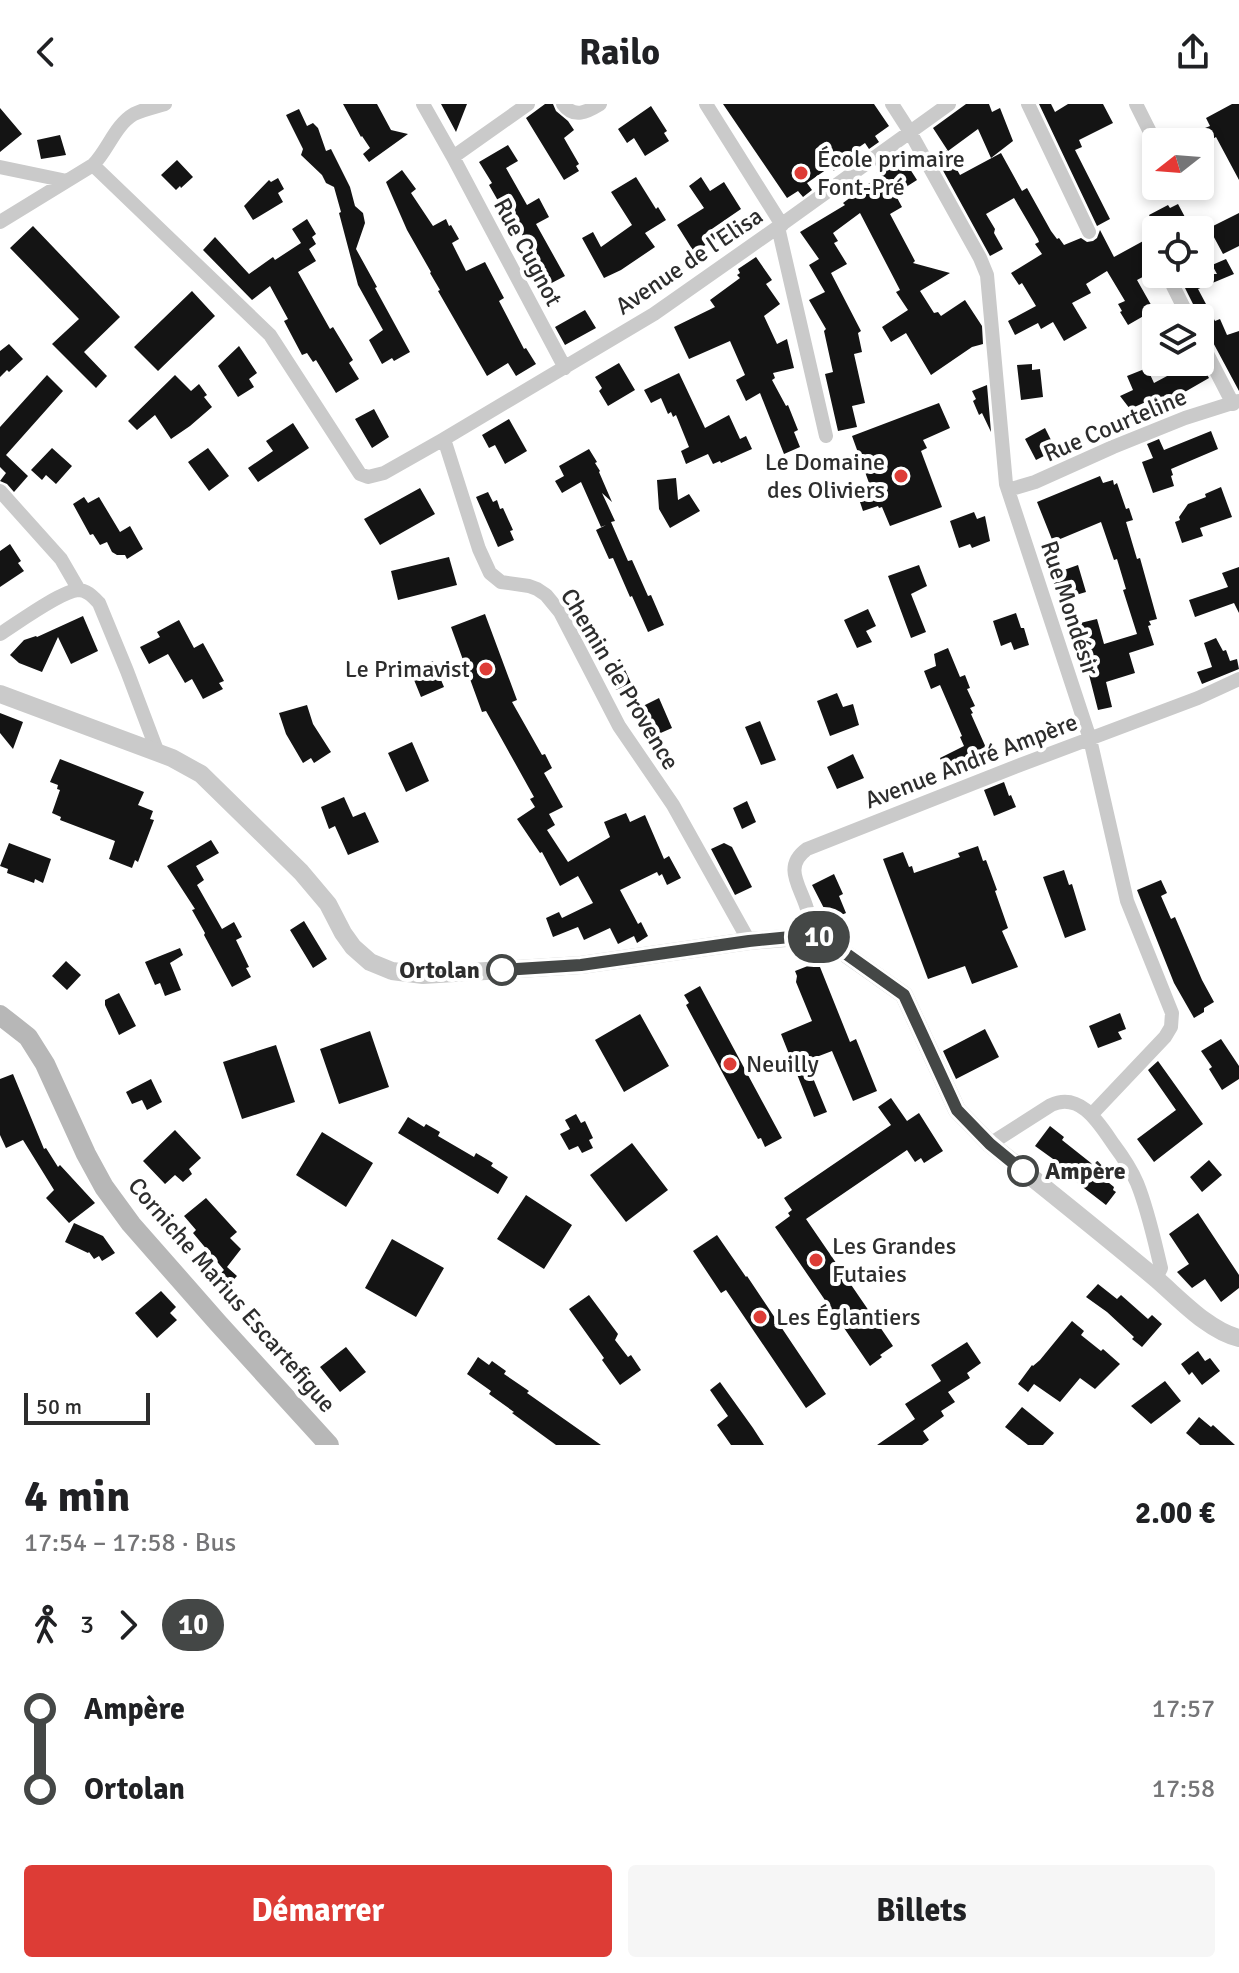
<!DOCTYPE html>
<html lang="fr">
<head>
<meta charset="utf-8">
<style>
	:root { --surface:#fff; --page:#f6f6f6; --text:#202124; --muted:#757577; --accent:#dd3c36 }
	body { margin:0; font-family:Signika,sans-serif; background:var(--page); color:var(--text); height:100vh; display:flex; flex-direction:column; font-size:30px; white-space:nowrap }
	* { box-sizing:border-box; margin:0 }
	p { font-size:26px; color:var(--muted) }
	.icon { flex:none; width:44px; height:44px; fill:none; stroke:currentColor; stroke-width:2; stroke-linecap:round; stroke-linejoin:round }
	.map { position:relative; height:1341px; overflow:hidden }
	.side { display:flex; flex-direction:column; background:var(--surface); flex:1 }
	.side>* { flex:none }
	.badge { padding:0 16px; border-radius:26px; font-size:28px; line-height:52px }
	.needle { width:52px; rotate:253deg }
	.tools { position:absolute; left:1142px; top:24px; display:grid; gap:16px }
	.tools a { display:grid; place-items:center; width:72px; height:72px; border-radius:8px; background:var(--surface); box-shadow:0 4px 12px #0003; font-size:40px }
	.scale { position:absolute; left:24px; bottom:20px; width:126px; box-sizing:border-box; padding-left:8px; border:4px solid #2d2d2d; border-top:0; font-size:22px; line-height:28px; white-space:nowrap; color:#2d2d2d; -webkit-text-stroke:6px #fff; paint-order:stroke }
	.map>.badge { position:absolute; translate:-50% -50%; box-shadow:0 0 0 4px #fff }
	.legs { display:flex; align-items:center; gap:12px; height:88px; padding:0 24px; font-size:26px }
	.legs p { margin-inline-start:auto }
	.summary { display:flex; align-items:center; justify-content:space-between; height:136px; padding:0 24px }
	h1 { font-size:44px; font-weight:800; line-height:60px }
	.cta { display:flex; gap:16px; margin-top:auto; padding:16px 24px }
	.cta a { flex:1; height:92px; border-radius:8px; background:var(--accent); color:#fff; font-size:32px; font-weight:800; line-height:92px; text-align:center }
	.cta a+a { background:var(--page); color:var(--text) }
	ul { padding:0 24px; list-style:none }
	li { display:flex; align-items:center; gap:28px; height:80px; font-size:30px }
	li i { display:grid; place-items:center; width:12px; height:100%; margin:0 10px; background:currentColor }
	li i::after { content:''; width:20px; height:20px; margin:-10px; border:6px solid; border-radius:50%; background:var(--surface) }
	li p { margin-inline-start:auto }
	li:first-child i { background:linear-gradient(#0000 50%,currentColor 0) }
	li:last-child i { background:linear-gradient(currentColor 50%,#0000 0) }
	header { display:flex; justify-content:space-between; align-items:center; height:104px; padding:0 24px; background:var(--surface); font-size:36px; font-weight:800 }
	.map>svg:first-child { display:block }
	.building { fill:#141414 }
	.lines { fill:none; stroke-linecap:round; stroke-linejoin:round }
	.minor { stroke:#cacaca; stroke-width:14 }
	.tertiary { stroke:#cacaca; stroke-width:18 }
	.secondary { stroke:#b7b7b7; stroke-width:20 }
	.line-1-casing { stroke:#fff; stroke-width:18 }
	.line-1 { stroke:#444746; stroke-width:12 }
	.poi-dot { fill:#dd3c36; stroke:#fff; stroke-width:3 }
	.stop-1-dot { fill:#fff; stroke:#444746; stroke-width:4 }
	.labels { text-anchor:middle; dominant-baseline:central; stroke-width:8; stroke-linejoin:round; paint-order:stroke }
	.poi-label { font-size:24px; fill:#2d2d2d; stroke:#fff; text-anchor:start }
	.street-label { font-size:24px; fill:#2d2d2d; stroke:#fff }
	.stop-label { font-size:24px; font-weight:bold; fill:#2d2d2d; stroke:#fff; text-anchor:end }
</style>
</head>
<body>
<header><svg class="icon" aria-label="back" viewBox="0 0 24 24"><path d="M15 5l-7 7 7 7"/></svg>Railo<svg class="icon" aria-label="share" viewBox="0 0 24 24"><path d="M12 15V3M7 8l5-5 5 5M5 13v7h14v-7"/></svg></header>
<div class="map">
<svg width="1239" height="1341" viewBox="0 0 1239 1341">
	<rect width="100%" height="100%" fill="#fff"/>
	<path class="building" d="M343 0H377L391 26 408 30 369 58 363 50 370 44 362 32 361 33Z
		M441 0H467L456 28Z
		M545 0H553L556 7 568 17 574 26 564 34 579 60 576 62 579 67 564 76 526 14Z
		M723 0H874L889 22 875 32 879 38 869 45 865 39 842 55 845 59 834 67 830 63 807 79 812 86 803 93 798 87 787 94Z
		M966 0H989L992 8 1000 4 1013 37 991 54 978 25 948 47 933 24Z
		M1039 0H1051L1055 8 1068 0H1103L1113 19 1079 36 1082 43 1075 46 1110 115 1097 122Z
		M1232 0H1239V76L1216 33 1200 42V26L1210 22 1206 14Z
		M651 2 667 27 664 29 669 37 645 52 634 34 627 39 618 25Z
		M0 4 22 30 0 48Z
		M299 5 307 22 313 19 318 24 326 47 331 45 350 83 355 102 363 109 365 119 356 145 377 183 375 184 410 248 394 257 392 254 382 260 369 236 383 226 358 181 339 109 341 108 334 83 326 79 322 71 301 51 303 45 286 11Z
		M60 31 66 51 41 55 37 36Z
		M508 41 518 57 506 64 527 101 539 94 549 113 536 120 565 172 544 183 522 136 524 135 505 100 501 102 489 81 492 79 479 58Z
		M946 46 960 71 1001 49 1022 87 1027 84 1051 127 1057 135 1059 134 1064 141 1081 134 1087 138 1093 137 1097 134 1100 126 1114 153 1156 130V166L1137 176 1154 206 1128 221 1120 208 1122 207 1118 200 1125 197 1107 167 1086 180 1091 189 1072 199 1087 224 1064 237 1053 218 1041 225 1038 219 1015 231 1008 217 1036 202 1022 179 1019 181 1011 169 1042 150 1035 140 1039 138 1038 135 1014 94 986 110 995 125 994 129 1003 145 990 152 935 52Z
		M901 51 917 76 895 90 902 103 890 110 915 157 913 159 950 169 920 187 934 209 938 208 941 212 965 196 982 222 983 240 972 243 931 271 906 229 891 238 882 223 908 206 896 188 900 186 860 109 833 129 838 137 834 139 847 160 831 169 861 227 858 229 862 248 854 250 865 299 852 302 857 323 838 327 825 270 833 268 824 227 826 225 809 196 825 188 809 161 819 155 800 128 845 101 843 99 879 72 876 68 882 64 880 62 892 54 893 56Z
		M177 56 193 73 181 84 180 82 176 86 161 71Z
		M402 66 416 85 411 89 433 122 446 115 449 122 451 121 459 135 452 139 466 167 485 158 504 194 499 197 524 245 526 244 536 260 516 272 508 259 487 272 438 187 440 186 430 169 431 168 407 126 386 78Z
		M636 73 656 105 658 103 666 116 645 129 655 143 621 166 604 174 582 134 593 128 601 143 632 121 611 88Z
		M701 73 710 87 724 78 741 105 706 129 712 137 694 148 677 121 704 104 689 82Z
		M278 74 284 85 278 89 283 98 253 116 244 102 269 76 271 78Z
		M1178 100 1186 115 1166 126H1157L1149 111 1168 101 1170 104Z
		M1239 109V142L1223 150 1209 124Z
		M307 115 316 130 312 133 316 140 309 145 316 157 298 168 330 225 333 223 353 256 349 259 359 275 336 289 316 256 313 258 307 249 302 251 284 217 288 215 270 182 252 196 203 146 215 133 249 170 273 153 275 156 301 139 292 125Z
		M33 122 120 213 84 248 107 272 96 284 52 240 79 215 10 144Z
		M756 153 772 176 766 180 780 200 764 212 777 240 787 235 794 264 773 269 775 274 772 276 786 302 788 301 798 326 794 328 800 343 784 350 760 289 746 297 736 276 745 271 730 237 689 255 674 223 715 203 710 196 740 174 737 171 740 169 738 165Z
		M1226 155 1234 170 1198 185 1215 217 1220 215 1227 231 1239 227V287L1209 231 1205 227 1200 226V214L1182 178 1178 173H1170L1169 170H1217L1212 161Z
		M192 187 215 212 158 267 134 243Z
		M585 206 596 224 565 241 555 223Z
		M9 240 23 255 9 268 7 266 0 273V247Z
		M239 242 257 269 249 275 254 283 238 293 218 262Z
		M1179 258H1200L1209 274 1183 289 1182 287 1150 301 1148 297 1130 305 1120 292 1133 286 1127 272 1147 264 1154 279 1182 264Z
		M619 259 635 286 608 302 599 287 602 284 595 273Z
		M1032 260V266L1040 265 1043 293 1021 296 1017 261Z
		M679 269 705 324 729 311 740 335 746 332 752 345 721 359 720 357 713 360 708 350 686 360 681 347 689 343 676 311 673 313 671 308 668 310 661 294 651 299 644 286Z
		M47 271 63 287 6 351 28 372 14 388 7 380 0 377 6 369 0 363V323Z
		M175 271 191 287 199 280 207 291 204 293 212 303 190 322 171 335 155 311 137 326 128 317Z
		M987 281 991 328 982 309 979 311 973 297 976 295 972 287Z
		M939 299 950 324 923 336 927 344 921 347 942 403 890 422 882 403 879 404 878 402 863 407 859 395 873 390 852 332Z
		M374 305 389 333 372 344 355 315Z
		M509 315 527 347 505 360 495 341 489 344 482 331Z
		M293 319 309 344 258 378 248 364 273 347 266 337Z
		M1045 324 1056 346 1036 356 1025 335Z
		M1211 327 1218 345 1171 365 1173 371 1171 372 1174 382 1153 389 1142 358 1153 354 1147 340 1159 335 1164 346Z
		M52 344 72 362 56 380 46 371 42 376 31 366Z
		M208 344 229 372 209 387 188 358Z
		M589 345 597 358 595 359 600 367 599 368 612 398 602 389 615 417 611 418 628 457 632 456 648 492 651 491 664 521 648 528 632 492 630 493 613 454 609 455 596 426 606 421 601 423 581 378 562 389 555 377 564 372 559 362Z
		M1100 372 1103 379 1113 376 1114 381 1117 379 1126 405 1129 404 1133 416 1126 418 1137 455 1140 454 1157 515 1149 517 1151 521 1148 522 1154 541 1129 549 1135 569 1106 578 1112 603 1098 606 1076 520 1097 515 1104 540 1137 530 1123 486 1126 485 1117 455 1114 456 1101 418 1053 438 1037 398Z
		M676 374 678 396 689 390 700 407 670 424 659 405 657 376Z
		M1221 383 1232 413 1200 424 1203 432 1182 439 1175 418 1180 416 1179 413 1188 400 1206 393 1205 390Z
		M420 384 435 410 380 441 364 415Z
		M488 388 493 398 497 396 500 405 503 404 513 426 510 427 514 436 498 443 476 393Z
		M84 393 88 399 99 393 120 428 130 422 143 445 127 455 125 451H117L112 448 107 438 100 441 93 430 90 431 73 400Z
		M974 408 977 415 985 412 990 437 972 444 970 440 959 444 950 417Z
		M10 440 21 457 18 459 24 467 0 483V447Z
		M1059 450 1064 466 1078 461 1086 488 1059 496 1046 454Z
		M449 453 457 481 398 496 391 467Z
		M919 461 927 482 911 490 926 528 911 534 888 472Z
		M1239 463V509L1234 499 1195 513 1189 496 1228 483 1222 469Z
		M868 505 876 522 866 527 872 538 857 544 844 516Z
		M1016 509 1021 524H1024L1029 541 1014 546 1011 538 1001 542 993 517Z
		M485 510 517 596 512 598 542 651 545 650 552 664 544 669 563 703 549 710 555 721 547 726 568 758 610 733 604 718 626 709 630 718 645 711 664 755 669 752 681 774 667 781 662 770 659 772 657 768 620 786 638 820 641 818 648 832 637 839 634 832 618 840 610 824 584 836 578 823 553 833 546 814 559 808 562 814 593 799 578 772 560 782 542 748 540 749 517 715 535 703 530 695 534 693 486 607 482 608 451 523Z
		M83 512 98 547 71 560 58 533 42 568 19 559 10 551 24 536 36 532 37 533Z
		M179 516 194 544 203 539 224 577 219 579 223 585 203 595 192 575 185 579 168 550 149 560 140 543 160 533 157 528Z
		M1216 534 1223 547 1226 546 1230 557 1237 555 1239 565 1202 580 1197 568 1212 563 1204 539Z
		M948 544 960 573 965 571 970 584 967 585 975 602 970 604 973 609 971 610 987 646 944 664 940 654 964 642 960 633 962 632 940 581 931 585 924 567 936 562 934 550Z
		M620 555 631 579 616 586 605 562Z
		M433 557 444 583 421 593 410 566Z
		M837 589 843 603 853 600 859 621 830 632 817 597Z
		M659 594 672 624 656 631 643 602Z
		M307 601 313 620 331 648 314 659 311 654 303 659 286 630 279 609Z
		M0 609 23 618 13 645 0 629Z
		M760 617 776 656 761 661 745 623Z
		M412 638 429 677 406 688 388 649Z
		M853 650 864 674 837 685 827 663Z
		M60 655 144 688 138 701 153 707 150 715 154 716 138 758 135 756 132 764 109 755 115 737 60 716 61 713 52 709 60 686 57 685 58 681 50 678Z
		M1004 678 1009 692 1011 691 1016 703 994 712 984 686Z
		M344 693 353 713 365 708 379 738 348 751 335 722 329 725 321 703Z
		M747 697 756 718 742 725 733 704Z
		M211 736 219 749 196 762 204 776 197 781 222 825 234 818 242 833 236 836 249 863 246 864 251 873 232 883 204 831 205 829 192 806 195 805 167 762Z
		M9 739 51 755 43 779 35 775 34 779 7 769 8 765 0 762Z
		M724 739 732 743 752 783 735 791 711 745Z
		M978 742 983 757 986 756 997 786 995 787 1008 824 1002 827 1018 863 972 880 965 862 928 875 883 755 903 748 909 763 912 762 914 769 960 753 958 749Z
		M1064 766 1069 781 1072 780 1086 826 1065 834 1043 773Z
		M834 770 843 790 839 792 846 809 830 816 812 781Z
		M1161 776 1167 789 1161 792 1171 815 1175 813 1202 876 1214 898 1204 904V908L1194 914 1174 879 1137 786Z
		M304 817 327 855 313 864 290 826Z
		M180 844 183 851 170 859 181 886 165 892 160 879 155 881 145 858Z
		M66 857 81 871 67 886 52 872Z
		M818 858 850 938 856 935 877 987 853 997 832 947 806 957 827 1008 814 1013 781 930 812 917 796 878 797 872 795 867Z
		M700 882 782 1034 765 1043 761 1034 758 1035 686 901 689 899 684 891Z
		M119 889 136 922 119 931 105 901V896Z
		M1120 909 1126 925 1118 928 1122 935 1098 944 1089 922Z
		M640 910 669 962 624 988 595 936Z
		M985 925 999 953 956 975 943 947Z
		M370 927 389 983 339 1000 320 945Z
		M1221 935 1239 962V975L1222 986 1209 965 1212 963 1201 947Z
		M276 941 295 998 242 1015 223 958Z
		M1158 957 1203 1020 1154 1058 1137 1035 1176 1006 1148 966Z
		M13 970 44 1045 46 1044 58 1063 60 1061 95 1099 69 1119 46 1094 54 1086 23 1036 6 1044 0 1031V975Z
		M151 975 162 998 147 1006 142 996 132 1000 126 988Z
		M891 994 907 1017 919 1009 943 1047 924 1059 921 1054 915 1058 907 1046 806 1115 893 1242 880 1251 882 1253 870 1262 775 1123 790 1112 788 1109 792 1106 784 1094 891 1021 878 1003Z
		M576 1010 581 1019 585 1017 593 1034 589 1036 593 1044 582 1049 578 1042 569 1046 560 1030 570 1025 565 1016Z
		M408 1013 424 1023 426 1020 440 1028 438 1032 474 1053 476 1049 493 1059 491 1062 508 1073 498 1090 398 1029Z
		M1050 1022 1064 1033 1062 1036 1096 1063 1093 1066 1114 1083 1113 1086 1116 1088 1106 1101 1058 1064 1060 1060 1035 1042Z
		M175 1026 201 1054 189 1065 192 1070 183 1078 175 1071 165 1080 143 1057Z
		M322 1028 373 1059 346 1103 296 1071Z
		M632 1039 668 1086 626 1118 590 1071Z
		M1209 1056 1222 1071 1202 1088 1190 1073Z
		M526 1091 572 1121 544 1165 497 1135Z
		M206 1094 237 1128 230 1134 241 1145 227 1163 237 1172 225 1185 215 1175 224 1166 193 1129 196 1126 184 1112Z
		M1198 1109 1239 1171V1184L1221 1198 1205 1175 1192 1184 1177 1168 1189 1160 1169 1130Z
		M74 1119 103 1132 115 1149 102 1157 99 1152 94 1155 89 1148 88 1149 65 1138Z
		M717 1131 746 1173 747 1172 826 1290 806 1304 726 1186 721 1189 693 1147Z
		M392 1135 444 1164 416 1213 365 1184Z
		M1098 1180 1117 1195 1121 1191 1148 1215 1152 1211 1162 1220 1142 1243 1132 1235 1134 1233 1107 1208 1086 1193Z
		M161 1187 176 1203 170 1209 177 1216 157 1234 135 1209Z
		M589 1191 618 1230 615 1236 628 1253 631 1251 641 1266 620 1281 602 1256 604 1254 569 1205Z
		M1072 1217 1084 1227 1081 1231 1101 1247 1103 1245 1120 1260 1095 1285 1080 1274 1060 1298 1034 1280 1028 1288 1018 1280 1032 1261 1033 1262 1040 1256Z
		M967 1238 981 1259 967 1269 970 1274 948 1288 955 1298 941 1307 944 1312 923 1327 929 1336 922 1341H877L915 1315 905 1300 941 1277 931 1261Z
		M346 1243 366 1268 340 1288 320 1263Z
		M1198 1247 1205 1257 1210 1254 1220 1267 1202 1281 1192 1268 1189 1271 1181 1260Z
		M478 1253 489 1261 492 1257 506 1267 504 1270 529 1287 527 1289 601 1341H556L512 1309 514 1308 489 1290 491 1287 467 1270Z
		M1165 1277 1181 1297 1151 1320 1131 1302Z
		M720 1278 753 1324 764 1341H731L717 1321 728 1312 710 1286Z
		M1022 1303 1054 1329 1043 1341H1028L1005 1323Z
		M1199 1313 1211 1323 1213 1321 1235 1341H1200L1186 1329Z"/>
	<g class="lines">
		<path class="minor" d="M423 0 453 53 565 264
			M563 0C574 15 587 8 600 0
			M706 0 782 121
			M892 0 910 28 980 154 987 171 1006 380 1090 635 1127 797 1172 909 1171 923 1165 933 1092 1010
			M1028 0 1089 128
			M1136 0 1156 40
			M453 53 528 0
			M93 61 270 231 360 370 368 373 384 369 444 335 479 445 490 469 501 478 529 482 537 485 546 491 560 508 619 622 673 701 749 837
			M0 63 67 77
			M0 118 93 61C108 46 115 21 134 10 144 5 155 3 165 0
			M778 123 826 332
			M1173 182 1189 214
			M1200 236 1233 300
			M444 335 654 210 778 123 949 0
			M1008 386 1035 378 1113 343 1185 314 1239 297
			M0 387 61 455 79 486
			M0 530C16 520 61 487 78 486 87 486 93 493 99 499L127 567 158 649
			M810 832C810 823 810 814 807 805 801 783 782 763 807 745L1020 661 1198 594 1239 575
			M990 1040 1051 1001C1081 987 1100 1021 1114 1041 1123 1053 1131 1065 1137 1079 1148 1106 1154 1135 1161 1164L1156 1174"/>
		<path class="tertiary" d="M0 590 172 654 201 670 301 768 328 800 343 829 353 843 370 858 392 867 423 871 581 861 749 837 810 832 826 836 904 891 957 1006 990 1040C1045 1084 1100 1128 1154 1173 1178 1193 1208 1227 1239 1234"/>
		<path class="secondary" d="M0 911 28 933 45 960 86 1050 104 1083 131 1120 218 1219 329 1341"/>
	</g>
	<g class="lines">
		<g class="line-1-casing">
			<path id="line-1" d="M502 866 581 861 749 837 801 832H815L831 839 904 891 957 1006 990 1040 1023 1067"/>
		</g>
		<use href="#line-1" class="line-1"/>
	</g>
	<g class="poi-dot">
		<circle cx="801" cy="69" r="8"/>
		<circle cx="901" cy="372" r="8"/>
		<circle cx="486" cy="565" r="8"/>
		<circle cx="730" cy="960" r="8"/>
		<circle cx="816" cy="1156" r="8"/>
		<circle cx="760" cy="1213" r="8"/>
	</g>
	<g class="stop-1-dot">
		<circle cx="502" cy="866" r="14"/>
		<circle cx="1023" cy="1067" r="14"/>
	</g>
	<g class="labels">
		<g class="poi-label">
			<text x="817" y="55">École primaire<tspan x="817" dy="28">Font-Pré</tspan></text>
			<text x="885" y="358" text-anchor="end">Le Domaine<tspan x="885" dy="28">des Oliviers</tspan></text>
			<text x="470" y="565" text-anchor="end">Le Primavist</text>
			<text x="746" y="960">Neuilly</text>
			<text x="832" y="1142">Les Grandes<tspan x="832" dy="28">Futaies</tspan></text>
			<text x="776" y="1213">Les Églantiers</text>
		</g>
		<g class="street-label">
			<text transform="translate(528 148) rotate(62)">Rue Cugnot</text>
			<text transform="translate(689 157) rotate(-34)">Avenue de l'Elisa</text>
			<text transform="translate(1115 321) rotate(-23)">Rue Courteline</text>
			<text transform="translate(1070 504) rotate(72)">Rue Mondésir</text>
			<text transform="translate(620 575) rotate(59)">Chemin de Provence</text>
			<text transform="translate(971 657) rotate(-21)">Avenue André Ampère</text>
			<text transform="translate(232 1191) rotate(49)">Corniche Marius Escartefigue</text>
		</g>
		<g class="stop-label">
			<text x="480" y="866">Ortolan</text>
			<text x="1045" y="1067" text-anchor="start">Ampère</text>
		</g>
	</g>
</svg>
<div class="tools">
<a><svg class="needle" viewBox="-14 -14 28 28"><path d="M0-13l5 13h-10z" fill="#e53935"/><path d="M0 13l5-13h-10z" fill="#757577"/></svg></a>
<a><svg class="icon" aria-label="locate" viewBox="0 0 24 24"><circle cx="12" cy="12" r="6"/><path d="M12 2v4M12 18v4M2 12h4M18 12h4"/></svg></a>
<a><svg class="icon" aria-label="layers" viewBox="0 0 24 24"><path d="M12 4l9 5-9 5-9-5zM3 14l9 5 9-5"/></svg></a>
</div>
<div class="scale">50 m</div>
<b class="badge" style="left:819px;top:833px;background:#444746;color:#fff">10</b>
</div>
<section class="side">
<div class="summary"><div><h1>4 min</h1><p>17:54 – 17:58 · Bus</p></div><b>2.00 €</b></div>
<div class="legs"><svg class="icon" aria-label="walk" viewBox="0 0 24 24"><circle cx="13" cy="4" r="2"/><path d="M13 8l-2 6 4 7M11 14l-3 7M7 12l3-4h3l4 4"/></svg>3<svg class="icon" aria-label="forward" viewBox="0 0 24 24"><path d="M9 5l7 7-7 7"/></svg><b class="badge" style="background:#444746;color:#fff">10</b></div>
<ul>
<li><i style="color:#444746"></i><b>Ampère</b><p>17:57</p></li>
<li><i style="color:#444746"></i><b>Ortolan</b><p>17:58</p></li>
</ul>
<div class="cta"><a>Démarrer</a><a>Billets</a></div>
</section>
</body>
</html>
